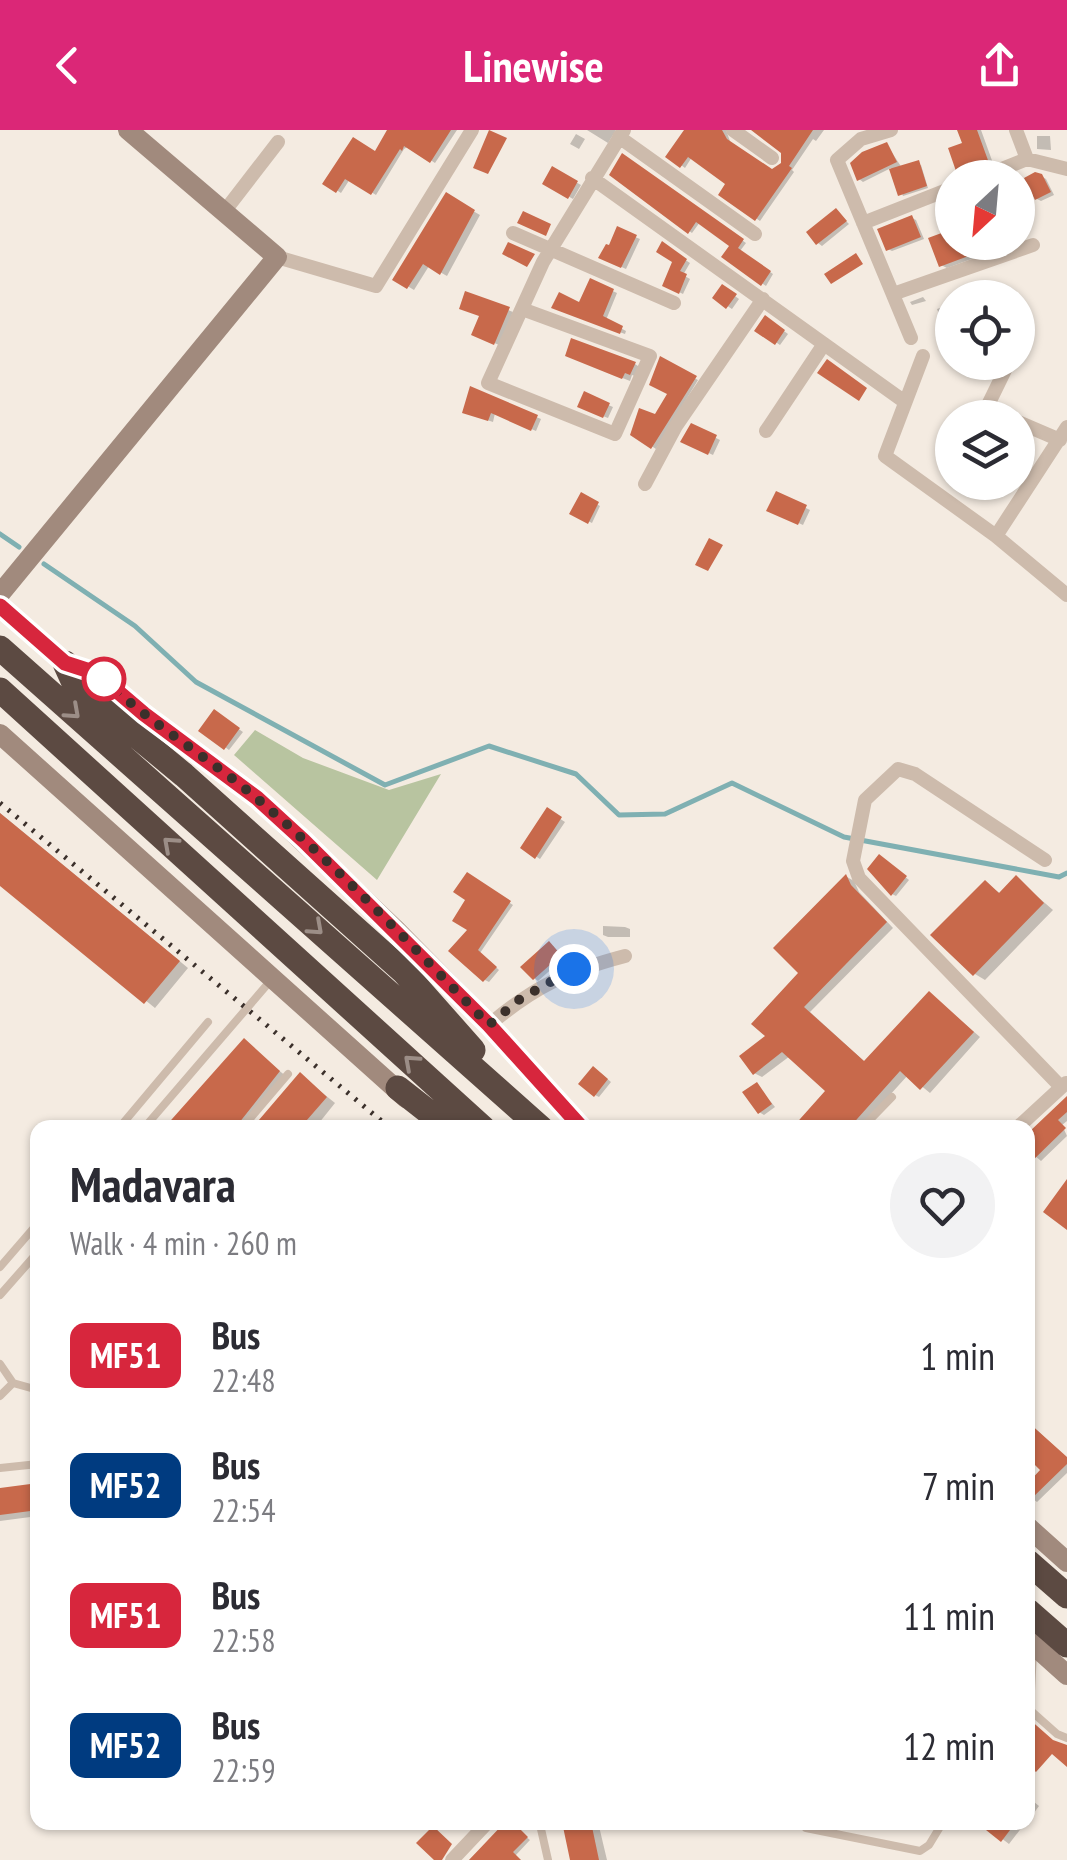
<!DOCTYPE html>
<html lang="en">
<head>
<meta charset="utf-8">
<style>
	:root { --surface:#fff; --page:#f2f2f3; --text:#2b2b33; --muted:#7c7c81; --accent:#db2777 }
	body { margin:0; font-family:"PT Sans Narrow",sans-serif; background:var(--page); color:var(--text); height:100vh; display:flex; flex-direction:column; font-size:38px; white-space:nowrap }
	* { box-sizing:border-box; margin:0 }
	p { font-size:32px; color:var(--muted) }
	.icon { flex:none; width:55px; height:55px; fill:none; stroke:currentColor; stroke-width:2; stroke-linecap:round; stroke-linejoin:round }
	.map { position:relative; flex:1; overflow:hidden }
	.details { position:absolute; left:30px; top:990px; width:1005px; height:710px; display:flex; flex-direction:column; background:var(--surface); border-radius:20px; box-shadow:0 2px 8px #0004 }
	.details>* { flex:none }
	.badge { padding:0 20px; border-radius:15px; font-size:35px; line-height:65px }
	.needle { width:65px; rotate:206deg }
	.tools { position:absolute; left:935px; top:30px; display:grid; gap:20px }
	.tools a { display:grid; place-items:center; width:100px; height:100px; border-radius:50%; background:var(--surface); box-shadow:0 2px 8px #0004; font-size:50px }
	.you { position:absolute; width:50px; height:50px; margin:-25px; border:8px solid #fff; border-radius:50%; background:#1a73e8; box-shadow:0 0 0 15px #1a73e833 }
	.map>.badge { position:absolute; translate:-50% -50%; box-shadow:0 0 0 5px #fff }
	.round { display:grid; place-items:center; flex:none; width:105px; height:105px; border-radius:52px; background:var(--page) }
	.headline { display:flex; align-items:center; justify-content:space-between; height:170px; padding:0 40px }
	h1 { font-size:48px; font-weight:700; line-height:75px }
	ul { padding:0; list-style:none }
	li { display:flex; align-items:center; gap:30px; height:130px; padding:0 40px }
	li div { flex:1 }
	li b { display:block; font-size:38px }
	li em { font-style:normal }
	li .badge { min-width:110px; font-weight:700; text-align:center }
	header { display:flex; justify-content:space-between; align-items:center; height:130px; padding:0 40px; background:var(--accent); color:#fff; font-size:45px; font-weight:700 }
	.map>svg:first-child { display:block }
	.green { fill:#b8c4a0 }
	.shadow { fill:#0003 }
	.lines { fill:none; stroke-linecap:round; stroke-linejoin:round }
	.stream { stroke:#7fb0b2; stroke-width:5 }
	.building { fill:#c8694b }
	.lane { stroke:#cdbbac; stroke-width:8 }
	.street { stroke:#cdbbac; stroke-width:14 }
	.secondary { stroke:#a18a7d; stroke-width:20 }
	.highway { stroke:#5c4a42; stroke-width:25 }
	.rail { stroke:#3b302b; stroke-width:5; stroke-dasharray:2.5 8; stroke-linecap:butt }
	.oneway { stroke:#9c8e87 }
	.line-casing { stroke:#fff; stroke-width:22 }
	.line { stroke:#d7263d; stroke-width:15 }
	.walk { stroke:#3b302b; stroke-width:10; stroke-dasharray:0 18 }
	.stop-dot { fill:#fff; stroke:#d7263d; stroke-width:5 }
</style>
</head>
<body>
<header><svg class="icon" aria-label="back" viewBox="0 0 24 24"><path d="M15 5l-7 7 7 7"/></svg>Linewise<svg class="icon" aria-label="share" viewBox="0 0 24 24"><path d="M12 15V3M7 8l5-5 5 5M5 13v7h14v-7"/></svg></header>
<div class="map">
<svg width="1067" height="1730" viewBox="0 0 1067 1730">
	<rect width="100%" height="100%" fill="#f4ebe1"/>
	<path class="green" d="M255 600 303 628 389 660 441 644 377 750 234 625Z"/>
	<path class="shadow" d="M390 0H457L435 33 409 16 404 19 376 65 350 49 341 63 326 53 376 25Z
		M587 0H616L608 13Z
		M684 0H726L731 14 766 39 776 41 784 34 781 19 755 0H824L816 11 813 9 792 40 794 42 760 91 722 64 728 53 692 27 685 38 669 26 686 1Z
		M960 0H981L994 36 976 48H961L951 20 965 15Z
		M576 4 585 9 579 19 570 14Z
		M1037 6H1050L1051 20 1037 19Z
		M887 15 902 38 921 35 928 58 903 66 891 38 863 52 859 49Z
		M626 28 746 113 740 121 773 144 766 156 725 127 733 115 700 92 692 103 614 45Z
		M553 39 581 55 573 69 545 53Z
		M1041 46 1046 49 1054 65 1041 71 1037 69Z
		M447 66 480 85 447 146 429 136 414 160 396 149Z
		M952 70V96L946 74Z
		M836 81 849 94 822 116 818 113Z
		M912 88 916 90 924 109 892 121 888 119Z
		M618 100 640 109 626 139 602 128 610 119Z
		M952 102V112H1006L1007 116 947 138 941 135 931 110Z
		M663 115 690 133 683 145 690 149 683 164 665 155 675 131Z
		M591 151 617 163 606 190 626 201 625 204 558 180 581 175Z
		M723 157 739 169 732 179 715 168Z
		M466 164 513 182 499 215 474 204 482 186Z
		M923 167 926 171 912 175 910 172Z
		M946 176 950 186 941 189 937 179Z
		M766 188 788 204 780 215 758 200Z
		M575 229 635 234 641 238 637 247 632 245 630 251Z
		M662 230 698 250 656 319 633 304 656 287 670 263Z
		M472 260 541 289 536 301 495 283 493 292 469 284Z
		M585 265 613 277 608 288 584 279Z
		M692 296 720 310 713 325 683 311Z
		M777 364 810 380 803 395 770 380Z
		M582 366 600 376 592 393 572 383Z
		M215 583 243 602 229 620 202 600Z
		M548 681 565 692 540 729 523 718Z
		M0 683 188 838 155 878 0 753Z
		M884 730 909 750 896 766 892 764Z
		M467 745 513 775 480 823 499 840 489 852 485 850 471 800Z
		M847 747 854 751 859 762 893 798 810 882 866 933 930 864 980 907 930 963 908 945 860 998H795L829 961 790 926 762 947 754 943 768 906Z
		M1017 749 1053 780 985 850 975 844 985 753 1001 764Z
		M603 796 625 797 630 799V807H608L603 805Z
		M553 816 564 828 538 851 534 848Z
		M245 912 288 948 246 998H167Z
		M598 941 611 952 599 967 595 965Z
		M300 945 335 973 315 998H256Z
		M757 955 775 977 764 985 759 982Z
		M1067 970V991L1062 995 1067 1006 1041 1031 1028 1020V1006Z
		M1028 1292 1067 1328V1343L1037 1372 1028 1365V1357L1044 1340 1028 1325Z
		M38 1356V1386L0 1391V1359Z
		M1028 1667 1039 1676 1028 1691Z
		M508 1692 530 1710 515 1726 520 1730H469Z
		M565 1692H598L607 1730H573Z
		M980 1692H1026L1009 1714Z"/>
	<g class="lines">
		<path class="stream" d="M0 404 19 417
			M44 434 135 496 196 552 385 655 489 616 576 644 619 685 665 684 732 653 844 707 1059 747 1067 743"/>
	</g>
	<path class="building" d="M387 0H451L430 33 404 16 402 21 400 19 371 65 345 49 336 63 322 54 353 7 375 21Z
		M489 0 507 8 488 44 473 38Z
		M684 0H722L727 9 772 39 781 33V23L751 0H813L789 36 792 38 755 91 718 65 725 54 688 27 680 38 665 27Z
		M957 0H977L989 33 957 44 948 18 962 13Z
		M887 12 897 32 857 51 850 33 862 22Z
		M622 23 744 109 738 118 771 141 761 156 721 127 729 116 696 92 688 104 609 45Z
		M919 30 927 56 898 66 889 39Z
		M552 36 578 51 568 69 542 54Z
		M1035 42 1042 44 1051 62 1035 70 1024 48Z
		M446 62 475 80 440 145 423 134 407 159 392 150Z
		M836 78 847 91 816 115 806 102Z
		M523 81 551 94 546 106 517 93Z
		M912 85 921 107 886 121 877 99Z
		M617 96 637 105 621 138 598 128 606 114 609 115Z
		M947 101 952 112H998V115L939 137 928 108Z
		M662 111 687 129 680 141 687 144 679 164 662 156 672 132 656 122Z
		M508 112 535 124 527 137 502 124Z
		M856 123 863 134 831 154 824 144Z
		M590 148 614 159 603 186 623 196 620 204 551 178 559 162 579 172Z
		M722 154 737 164 726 179 712 168Z
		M465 161 510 177 494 215 471 205 479 186 459 179Z
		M765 185 785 200 775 215 754 201Z
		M571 208 636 232 630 245 625 243 622 249 565 226Z
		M660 226 697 246 651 319 630 305 639 278 655 284 667 264 649 255Z
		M827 229 867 258 859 271 817 243Z
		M470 256 538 285 531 301 491 283 488 291 462 283Z
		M584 261 610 273 603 288 577 277Z
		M691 293 717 305 708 325 680 312Z
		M776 361 807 375 798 395 766 381Z
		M581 362 599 372 588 394 569 384Z
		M709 408 723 415 708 441 695 435Z
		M214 579 240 598 224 620 198 601Z
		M547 677 562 687 535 729 520 718Z
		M0 683 180 831 144 874 0 756Z
		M879 724 907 746 891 766 867 739Z
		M467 742 511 771 478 820 497 837 483 852 448 821 467 800 452 791 465 770 453 762Z
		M846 744 851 755 887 792 804 877 864 931 929 861 974 902 920 960 900 941 849 998H792L825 961 782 922 753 945 739 926 765 906 751 894 798 843 773 818Z
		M1016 745 1044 773 973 846 930 805 985 750 999 763Z
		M549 811 561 825 533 850 520 837Z
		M244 908 280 941 235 998H164Z
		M593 936 608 949 594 967 578 954Z
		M300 942 327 967 300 998H252Z
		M757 952 772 974 758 984 742 962Z
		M1067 966V982L1058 990 1066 998 1028 1035V1003Z
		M1067 1049V1100L1043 1082Z
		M1028 1292 1067 1327V1334L1028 1372V1353L1040 1340 1028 1328Z
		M38 1353V1380L0 1385V1358Z
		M1028 1588 1053 1610 1067 1615V1637L1052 1624 1036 1642 1028 1635Z
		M505 1692H513L528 1707 513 1722 521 1730H469Z
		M562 1692H591L599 1730H570Z
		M976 1692H1016L1001 1712Z
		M433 1696 452 1714 442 1730H434L416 1713Z"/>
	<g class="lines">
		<path class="lane" d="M119 998 208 892
			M144 998 272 849
			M242 998 288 944
			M862 998 892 967
			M0 1137 38 1093
			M0 1165 38 1122
			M0 1234 13 1253 38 1260
			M0 1266 13 1253
			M0 1338 38 1334
			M1033 1522 1030 1580 1057 1604 1067 1608
			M806 1698 920 1721 929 1715 943 1692
			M541 1699 548 1730"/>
		<path class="street" d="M733 0 772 28
			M891 0 861 9 837 30 911 208
			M1016 0 1027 29 1067 39
			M619 7 755 104
			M592 48 905 272
			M979 48 1027 29
			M224 82 278 12
			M863 93 952 58
			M513 103 674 173
			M277 127 376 156 472 0
			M893 164 1033 115
			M522 179 650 226 615 304 488 253 543 132 624 0
			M1018 216 1022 207
			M923 226 885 326 996 406 1067 465
			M986 279 1009 232
			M981 288 986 279 1007 288
			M1018 292 1060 310
			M766 301 824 214
			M645 354 676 296 763 169
			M996 406 1067 297
			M1045 730 915 644 898 639 865 670 853 731 859 748 1061 957
			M489 895C535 856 568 841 625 826
			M1017 998 1066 953
			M452 1730 488 1692"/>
		<path class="secondary" d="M0 464 277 127 128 0
			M0 476 65 533 96 543 144 584 257 668 396 800 489 895 582 998
			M0 604 406 968
			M1028 1397 1067 1432
			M1028 1510 1067 1545"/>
		<path class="highway" d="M0 518 541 998
			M65 533 75 555 184 645 404 842 473 920
			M0 560 483 998
			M398 958 449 998
			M1028 1432 1067 1466
			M1028 1481 1067 1515"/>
		<path class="rail" d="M0 673 390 998"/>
	</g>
	<defs><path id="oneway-chevron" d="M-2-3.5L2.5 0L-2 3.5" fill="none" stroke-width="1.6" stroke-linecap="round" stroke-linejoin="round" transform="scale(2.5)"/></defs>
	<g class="oneway">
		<use href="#oneway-chevron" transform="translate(73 582) rotate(42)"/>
		<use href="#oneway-chevron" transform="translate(170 714) rotate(-138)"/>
		<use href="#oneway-chevron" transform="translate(316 798) rotate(42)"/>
		<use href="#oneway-chevron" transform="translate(411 932) rotate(-138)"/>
	</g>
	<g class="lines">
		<g class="line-casing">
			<path id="line" d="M0 476 65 533 96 543 144 584 257 668 304 711 489 895 582 998"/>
		</g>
		<use href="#line" class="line"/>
		<path class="walk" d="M104 549C150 594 210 628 260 671 341 740 414 818 489 895L520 869 574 839"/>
	</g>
	<circle class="stop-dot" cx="104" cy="549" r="20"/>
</svg>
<div class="tools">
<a><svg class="needle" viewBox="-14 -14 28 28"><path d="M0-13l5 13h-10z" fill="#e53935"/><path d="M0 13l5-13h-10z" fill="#7c7c81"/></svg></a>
<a><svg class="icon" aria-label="locate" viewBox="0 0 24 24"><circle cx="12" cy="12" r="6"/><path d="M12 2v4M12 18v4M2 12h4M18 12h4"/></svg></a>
<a><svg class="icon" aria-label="layers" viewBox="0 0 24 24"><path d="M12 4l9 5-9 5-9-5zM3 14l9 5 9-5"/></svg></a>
</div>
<div class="you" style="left:574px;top:839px"></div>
<section class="details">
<div class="headline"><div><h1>Madavara</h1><p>Walk · 4 min · 260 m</p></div><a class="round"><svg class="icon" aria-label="heart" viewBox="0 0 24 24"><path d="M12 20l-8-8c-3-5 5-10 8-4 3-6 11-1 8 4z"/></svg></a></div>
<ul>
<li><span class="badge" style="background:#d7263d;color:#fff">MF51</span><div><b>Bus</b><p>22:48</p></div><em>1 min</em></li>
<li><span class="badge" style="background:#003b80;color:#fff">MF52</span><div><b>Bus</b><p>22:54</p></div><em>7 min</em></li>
<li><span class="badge" style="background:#d7263d;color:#fff">MF51</span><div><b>Bus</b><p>22:58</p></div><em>11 min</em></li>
<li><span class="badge" style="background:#003b80;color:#fff">MF52</span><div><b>Bus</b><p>22:59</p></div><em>12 min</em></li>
</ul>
</section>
</div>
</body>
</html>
